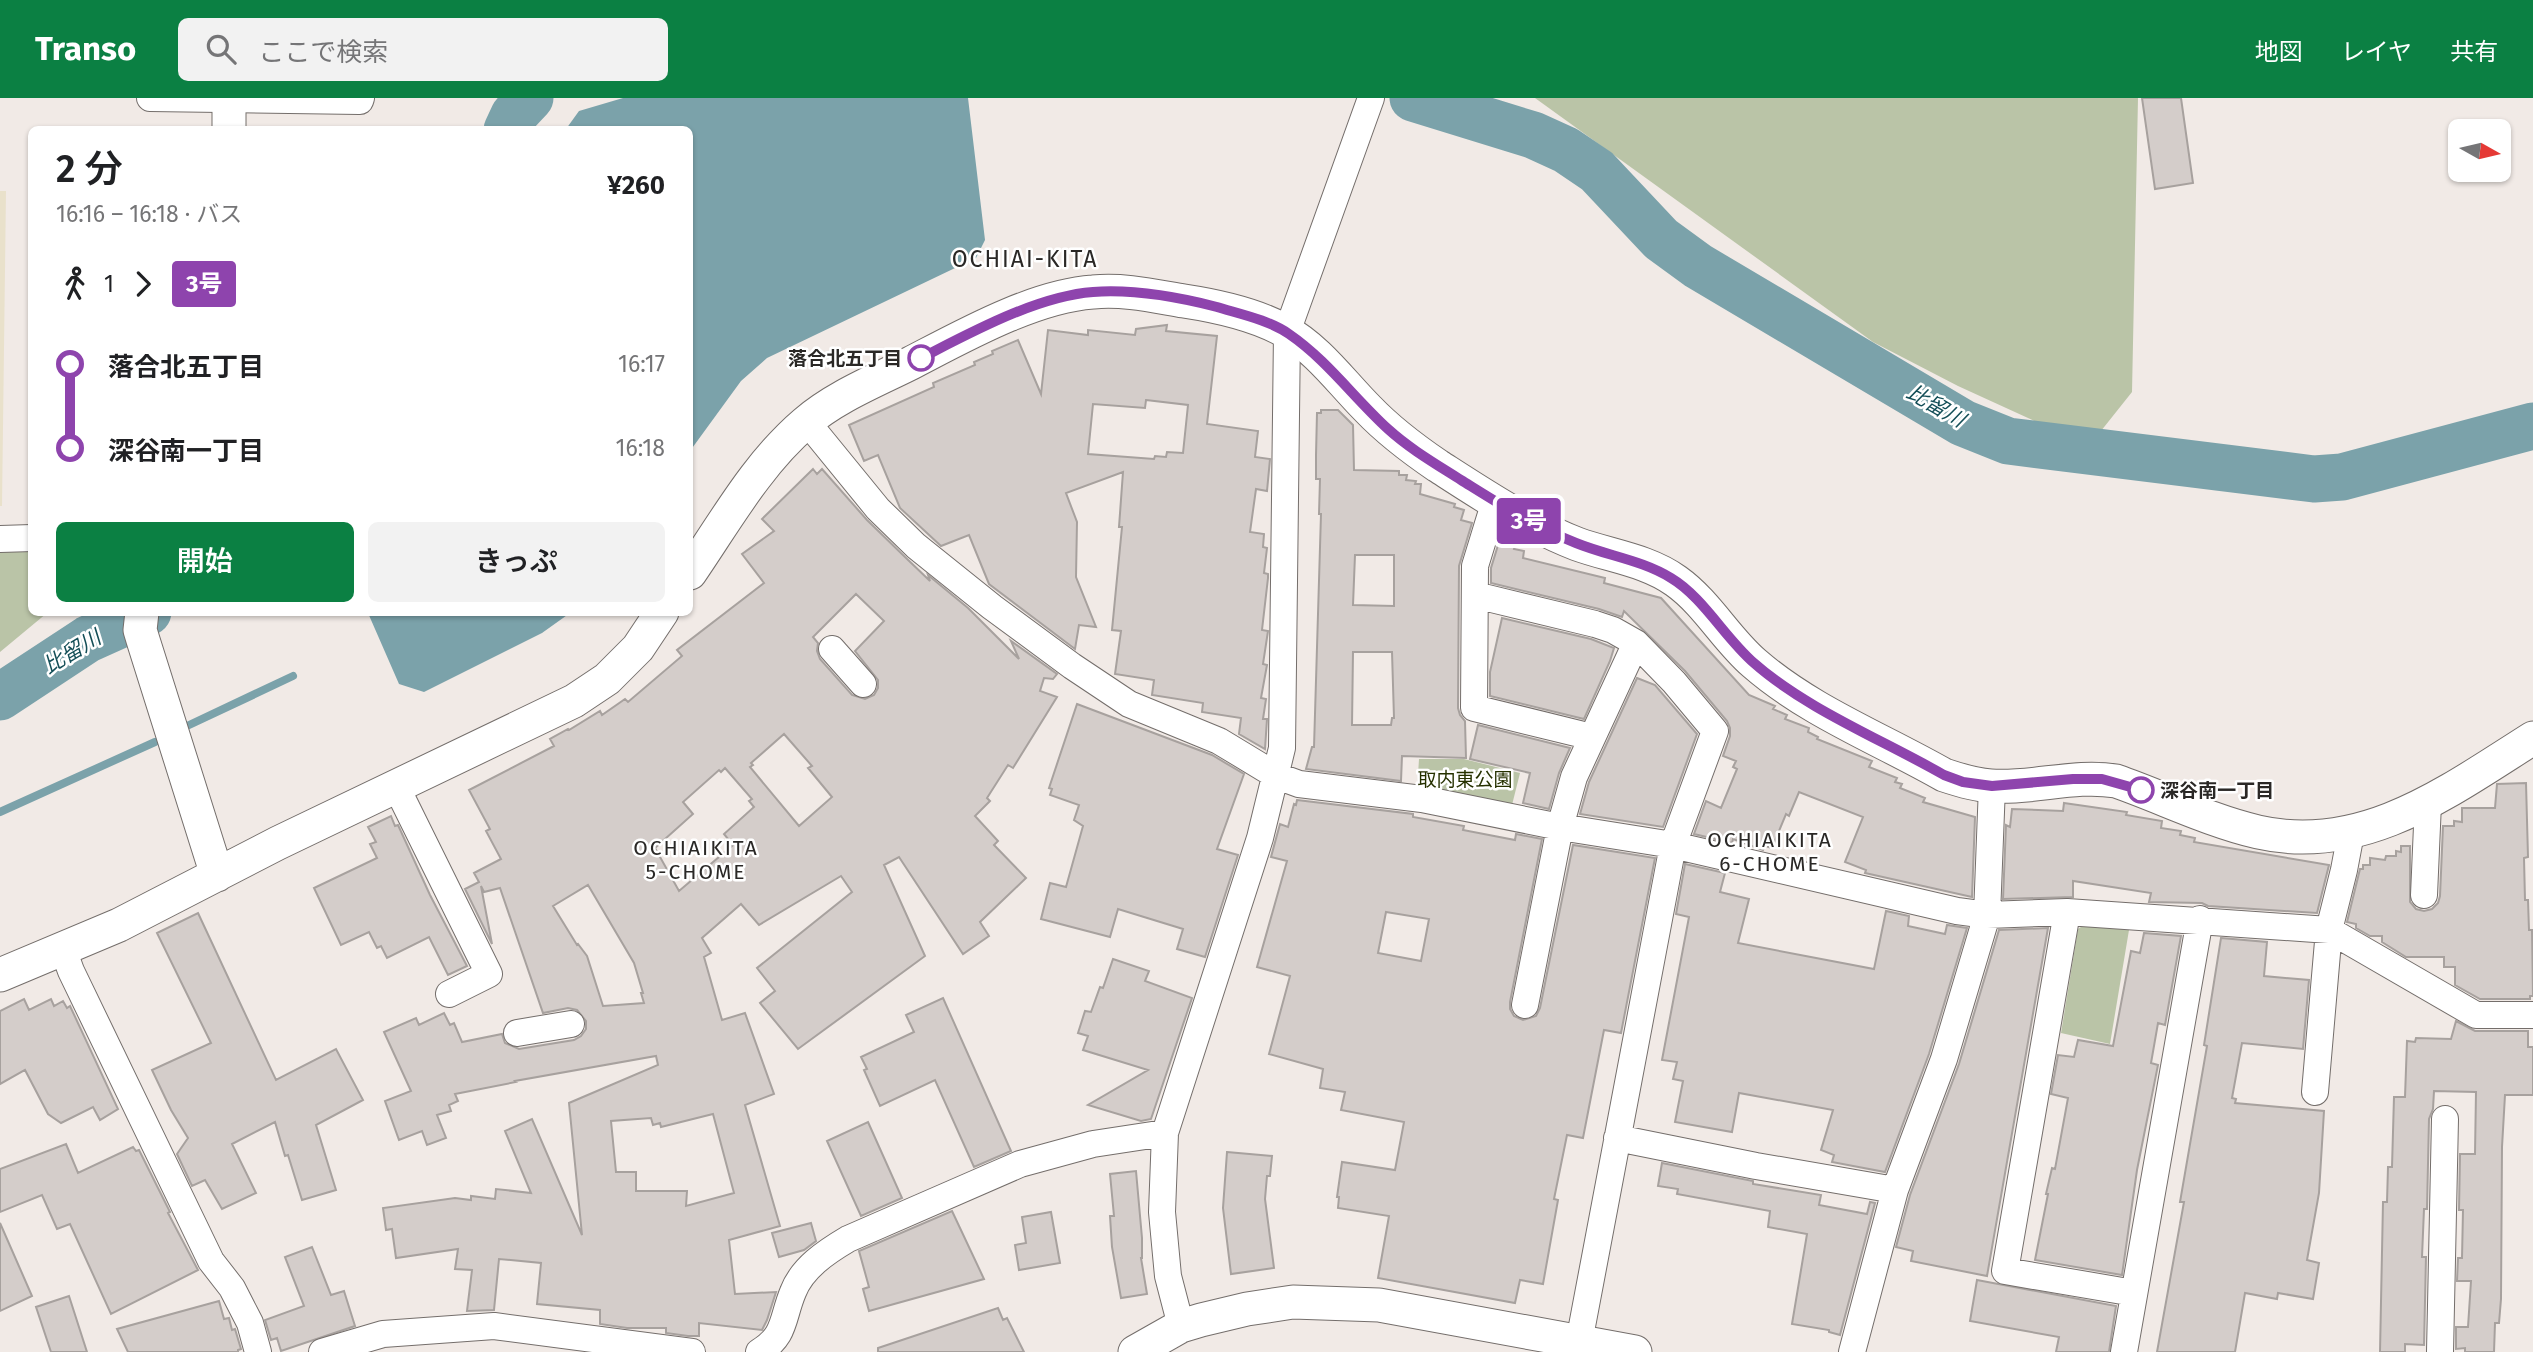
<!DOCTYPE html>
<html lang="ja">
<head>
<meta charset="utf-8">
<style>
	:root { --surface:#fff; --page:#f2f2f2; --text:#202124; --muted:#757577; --accent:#0b8043 }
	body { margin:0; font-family:"Fira Sans","Noto Sans JP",sans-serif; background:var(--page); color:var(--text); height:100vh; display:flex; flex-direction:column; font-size:26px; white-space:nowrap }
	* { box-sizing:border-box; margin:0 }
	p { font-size:23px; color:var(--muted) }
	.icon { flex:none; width:38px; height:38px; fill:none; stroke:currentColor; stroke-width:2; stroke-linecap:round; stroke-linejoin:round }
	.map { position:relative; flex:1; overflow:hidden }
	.side { position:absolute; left:28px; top:28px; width:665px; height:490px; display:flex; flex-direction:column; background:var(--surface); border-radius:10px; box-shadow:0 2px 5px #0004 }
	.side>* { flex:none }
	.badge { padding:0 14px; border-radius:5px; font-size:24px; line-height:46px }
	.needle { width:46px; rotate:98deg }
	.fabs { position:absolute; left:2448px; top:21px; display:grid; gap:14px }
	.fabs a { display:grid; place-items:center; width:63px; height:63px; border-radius:10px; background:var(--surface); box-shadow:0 2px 5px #0004; font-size:35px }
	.map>.badge { position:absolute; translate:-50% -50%; box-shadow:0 0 0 4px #fff }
	.legs { display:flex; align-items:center; gap:10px; height:77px; padding:0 28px; font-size:23px }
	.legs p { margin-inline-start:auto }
	.overview { display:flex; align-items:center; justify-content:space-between; height:119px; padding:0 28px }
	h1 { font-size:38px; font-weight:600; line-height:52px }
	.button { display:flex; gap:14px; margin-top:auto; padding:14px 28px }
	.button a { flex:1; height:80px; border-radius:10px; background:var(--accent); color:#fff; font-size:28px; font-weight:600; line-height:80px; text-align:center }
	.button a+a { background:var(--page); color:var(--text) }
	ul { padding:0 28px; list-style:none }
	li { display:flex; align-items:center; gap:24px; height:84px; font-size:26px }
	li i { display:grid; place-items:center; width:10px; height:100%; margin:0 9px; background:currentColor }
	li i::after { content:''; width:18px; height:18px; margin:-9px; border:5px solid; border-radius:50%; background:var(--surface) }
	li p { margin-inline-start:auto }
	li:first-child i { background:linear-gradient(#0000 50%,currentColor 0) }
	li:last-child i { background:linear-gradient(currentColor 50%,#0000 0) }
	header { display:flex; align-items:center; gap:42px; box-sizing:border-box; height:98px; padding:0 35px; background:var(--accent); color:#fff }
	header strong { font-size:33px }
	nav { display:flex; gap:38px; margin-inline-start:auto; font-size:24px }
	.search { width:490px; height:63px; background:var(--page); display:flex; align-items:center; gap:18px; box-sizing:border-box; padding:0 24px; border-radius:10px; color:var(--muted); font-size:26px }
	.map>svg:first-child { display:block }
	.industrial { fill:#e9e1cb }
	.green { fill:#bac4a7 }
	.water { fill:#7ba2aa }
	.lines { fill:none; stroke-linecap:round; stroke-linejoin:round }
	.stream { stroke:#7ba2aa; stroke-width:8 }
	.river { stroke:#7ba2aa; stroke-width:47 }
	.building { fill:#d4cdca; stroke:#a7a19e; stroke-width:2; fill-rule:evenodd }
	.minor-casing { stroke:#746e6b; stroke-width:28 }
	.tertiary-casing { stroke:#746e6b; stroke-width:35 }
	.minor { stroke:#fff; stroke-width:26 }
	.tertiary { stroke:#fff; stroke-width:33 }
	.line-1-casing { stroke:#fff; stroke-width:16 }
	.line-1 { stroke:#8e44ad; stroke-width:10 }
	.stop-1-dot { fill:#fff; stroke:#8e44ad; stroke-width:3.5 }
	.labels { text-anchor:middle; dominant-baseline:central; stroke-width:5; stroke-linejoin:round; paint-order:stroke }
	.stop-label { font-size:19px; font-weight:bold; fill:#2a2826; stroke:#fff; text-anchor:end }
	.park-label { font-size:19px; fill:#263100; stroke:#fff }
	.water-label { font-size:21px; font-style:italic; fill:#134e57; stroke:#fff }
	.neighbourhood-label { font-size:21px; letter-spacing:2px; fill:#2a2826; stroke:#fff }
	.quarter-label { font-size:23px; letter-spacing:2px; fill:#2a2826; stroke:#fff }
</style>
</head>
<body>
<header>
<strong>Transo</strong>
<div class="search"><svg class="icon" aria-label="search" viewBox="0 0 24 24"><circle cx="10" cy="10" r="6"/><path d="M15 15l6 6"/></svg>ここで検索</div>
<nav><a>地図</a><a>レイヤ</a><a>共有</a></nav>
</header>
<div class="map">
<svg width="2533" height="1254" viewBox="0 0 2533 1254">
	<rect width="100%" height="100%" fill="#f1eae6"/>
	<path class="industrial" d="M0 93H6L2 408H0Z"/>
	<path class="green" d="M1535 0H2138L2132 294 2089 348 1958 288 1873 244Z
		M0 435H31L32 514 47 515 0 554Z
		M1419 661H1464L1520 675 1512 707 1417 693Z
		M2088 824 2130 826 2110 946 2061 935 2078 831Z"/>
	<path class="water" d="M623 0H968L985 142 976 160 767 260 741 283 690 353V32L566 31 579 13Z
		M368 515H570L542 535 424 594 399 586Z"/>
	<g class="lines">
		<path class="stream" d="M187 628 293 578
			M0 714 155 644"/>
		<path class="river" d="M1413 0 1533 37 1566 52 1597 73 1661 141 1698 168 1963 325 2008 343 2314 381 2342 379 2533 328
			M507 32 514 17 530 0
			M0 599 88 541 148 514"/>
	</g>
	<path class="building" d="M2142 0H2181L2193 85 2155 91Z
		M1167 227 1166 233 1217 238 1207 326 1258 333 1255 359 1270 361 1267 393 1256 391 1250 434 1264 436 1263 449 1267 450 1264 475 1268 476V480L1262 532 1268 533 1263 566 1267 567 1261 600 1266 601 1263 621H1267L1265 651 1239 636 1241 620 1202 614 1203 605 1152 597 1154 582 1115 576 1121 533 1112 532 1122 429H1119L1123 374 1066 395 1077 424 1076 479 1096 529 1079 527 1075 551 989 486 969 437 941 448 900 410 878 357 864 363 849 327 934 289 933 285 975 267 974 264 993 256 992 253 1018 242 1041 296 1048 232 1088 237V232L1135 237 1136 231ZM1146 302 1188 307 1183 355 1167 354 1166 359 1155 358 1154 361 1088 356 1093 306 1145 310Z
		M1321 312H1338L1353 327 1354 372 1399 373V377H1407L1406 382 1416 383 1415 386H1421L1420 396 1455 406 1454 409 1464 412 1461 422 1472 425 1459 468 1458 610 1460 617 1465 623 1466 660 1402 658 1401 683 1306 671 1312 649H1314L1321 416H1319L1320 381H1316V357L1317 315H1321ZM1355 457H1394V508L1353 507ZM1353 554H1392L1394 620H1392L1391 627H1352Z
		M813 371 817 376 822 371 867 422 905 459 930 483 928 477 968 510 1019 561 1011 543 1057 576 1053 581 1044 580 1040 593 1057 599 1013 670 1008 667 987 700 990 703 975 718 998 743 994 747 1026 780 980 824 989 838 963 856 899 759 884 767 925 858 798 951 760 905 775 893 757 870 852 794 841 778 759 827 741 806 702 840 711 855 704 859 722 922 745 915 774 996 745 1007 780 1128 729 1142 735 1196 776 1194 767 1222 762 1232 699 1225V1238H688L666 1235V1230H627L600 1226V1212L537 1206 541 1165 499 1161 494 1212 467 1213 472 1172 455 1171 458 1151 396 1160 392 1131 386 1132 383 1110 455 1100 471 1102V1098L495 1101 496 1091 531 1095 505 1033 532 1021 582 1137 569 1005 658 967 656 958 515 983 516 984 455 996 458 1003 449 1007 451 1013 437 1017 446 1040 427 1047 422 1033 399 1042 385 1003 411 993 384 934 416 920 419 927 444 915 450 927 454 925 462 944 502 936 505 945 519 951 574 942 581 938 586 931V923L577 912 568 910 543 915 500 790 484 794 481 788 492 846 465 791 479 784 474 775 501 761 486 733 490 731 469 692 554 648 550 641 568 631 569 632 600 613 602 617 625 601 628 604 682 558 677 552 764 485 742 456 774 433 762 421ZM856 496 884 523 855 553 878 582V590L874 597 865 601 852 597 820 561 817 553 818 545 813 539ZM784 636 812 668 808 670 832 699 799 728 750 669 753 667 751 665ZM725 670 752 701 749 703 754 709 724 736 733 747 679 793 655 750 693 716 683 704 719 672 721 674ZM588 787 634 865 643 895H641L644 905 603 908 587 858 578 846 577 847 553 808ZM713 1016 734 1095 686 1108 687 1093H636V1074H616L611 1023 651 1020 653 1027 660 1025 661 1029Z
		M1499 444 1515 447 1514 451 1524 453 1523 460 1605 480 1604 485 1661 500 1749 597 1775 608 1773 611 1787 617 1785 621 1809 630 1808 634 1818 639 1817 641 1872 663 1869 669 1897 680 1895 684 1902 686 1900 690 1925 700 1923 704 1975 719 1972 799 1865 775 1866 772 1845 764 1863 719 1799 694 1789 718 1786 716 1772 750 1765 748 1763 752 1733 741 1732 745 1694 736 1706 703 1721 710 1737 671 1733 669 1736 663 1723 658 1730 638V630L1727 623 1685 573 1624 513 1622 519 1599 511 1491 485V470Z
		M1502 520 1591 541 1614 550 1610 563 1584 621 1490 598V574Z
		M1637 580 1655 587 1697 636 1663 729 1580 716 1589 684Z
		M1077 606 1212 657 1244 676 1217 751 1238 757 1205 859 1177 851 1183 831 1118 811 1110 839 1041 821 1050 785 1066 789 1083 728 1074 722 1079 707 1050 697 1052 691 1049 690Z
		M1478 627 1570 650 1559 675 1549 711 1523 705 1530 675 1470 661Z
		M2526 685 2528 759 2524 760 2525 802H2528L2529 832H2532L2533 898H2530V901H2480L2455 887V869H2444V859H2406L2382 844V838H2370L2356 830V826L2347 824 2360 771H2363V767H2370V760L2385 762 2386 758H2396V753L2401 754V748H2410V804L2416 811 2424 813 2432 811 2438 805 2440 798 2443 728H2454V723L2462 724V710H2495L2497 686Z
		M1297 702 1413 716V719L1464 728 1463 732 1515 742 1516 736 1542 741 1510 904V911L1514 918 1523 922 1536 918 1540 910 1573 747 1655 760 1621 935 1604 932 1583 1040 1567 1037 1554 1101 1558 1102 1543 1186 1520 1182 1515 1205 1378 1180 1389 1118 1338 1110 1339 1099H1337L1342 1064 1395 1072 1404 1024 1341 1012 1345 994 1320 990 1323 971 1269 956 1290 878 1257 869 1287 763 1271 759 1280 726 1288 729 1294 706 1296 707ZM1386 814 1429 821 1421 863 1378 855Z
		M2064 705 2127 714 2126 717 2162 723 2161 730 2181 733 2180 737 2195 740 2194 744 2329 767 2317 815 2208 808 2202 805 2149 804 2151 795 2073 783V799L2003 801 2006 727 2010 729 2012 711 2063 713Z
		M391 718 395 728 398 727 430 797 467 868 448 877 429 839 387 860 381 848 377 850 369 834 341 847 314 790 377 760 370 746 376 744 368 729Z
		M1685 766 1725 775 1720 794 1749 801 1738 845 1874 871 1886 813 1909 818 1908 828 1945 836 1947 827 1967 830 1929 956 1885 1074 1832 1064 1834 1057 1821 1052 1833 1012 1739 995 1732 1034 1675 1024 1683 983 1673 981 1677 964 1662 962 1689 819 1676 816Z
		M198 815 276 982 336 951 363 1002 316 1027 336 1092 302 1102 288 1057 285 1058 275 1024 232 1046 256 1095 222 1111 205 1082 192 1088 177 1056 188 1040 171 1012 152 972 211 945 157 835Z
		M2048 830 1987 1178 1911 1163 1913 1153 1896 1149 1910 1097 1959 966 1999 832Z
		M2144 835 2181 838 2165 927 2158 925 2151 965 2158 967 2137 1072 2122 1177 2035 1162 2048 1096H2046L2052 1070 2055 1071 2068 1000 2051 996 2058 957 2074 959 2078 942 2113 948 2131 853 2140 855Z
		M2221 840 2267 844 2264 878 2309 882 2303 951 2242 945 2232 1000 2236 1001 2235 1005 2324 1013 2319 1095 2307 1162 2319 1165 2313 1201 2278 1195 2277 1201 2245 1195 2235 1254H2157L2184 1104H2180L2207 948 2204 947Z
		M1113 861 1149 873 1145 883 1192 900 1151 1021 1141 1023 1088 1007 1148 972 1083 952 1088 938 1078 935 1085 913 1091 914 1100 889 1103 890Z
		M943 900 1011 1053 974 1069 935 982 880 1008 864 972 867 971 861 959 914 934 906 917Z
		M24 901 29 912 51 901 54 908 63 903 67 910 70 908 118 1011 100 1022 93 1009 61 1025 48 1016 25 972 0 986V913Z
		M2456 923 2475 933H2528V949H2533V997H2505L2502 1049 2501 1201 2499 1225H2495L2494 1254H2465V1250L2456 1251V1229H2468L2471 1183H2457L2458 1160H2462L2463 1112H2459L2460 1056H2475L2476 994 2434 993 2433 1011 2429 1021 2427 1111H2424L2422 1159H2426L2424 1247 2405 1246V1254H2380L2383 1104H2387L2388 1069H2392L2394 999H2405L2407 943 2415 944 2416 940 2451 941Z
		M868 1024 902 1100 861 1118 827 1043Z
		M66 1046 78 1075 133 1049 136 1053 139 1052 170 1114 168 1115 198 1172 111 1216 70 1126 57 1131 42 1097 0 1114V1071Z
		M1227 1054 1272 1058 1270 1078H1267L1265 1101 1274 1170 1231 1176 1223 1110Z
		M1662 1065 1753 1083V1086L1821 1097 1819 1107 1867 1116 1870 1104 1875 1105 1840 1237 1829 1234V1232L1792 1226 1807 1136 1768 1129 1770 1113 1677 1096 1678 1091 1658 1088Z
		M1136 1073 1142 1140V1160H1141L1147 1196 1121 1200 1112 1149 1110 1118H1114L1110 1076Z
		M952 1113 984 1181 869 1213 863 1191 869 1189 859 1153Z
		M1051 1114 1060 1165 1019 1172 1015 1147 1026 1145 1022 1119Z
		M0 1125 32 1198 0 1213Z
		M811 1125 816 1143 804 1152 779 1159 772 1135Z
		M312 1149 331 1197 344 1193 355 1228 281 1253 277 1240 271 1242 265 1222 304 1208 285 1159Z
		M1977 1182 2116 1208 2109 1254H2056L2059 1239 1970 1223Z
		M69 1198 87 1254H51L36 1209Z
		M219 1203 224 1221 229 1220 232 1232 235 1231 241 1251 238 1252V1254H128L117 1231Z
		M998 1210 1003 1222 1007 1220 1024 1254H878V1250Z"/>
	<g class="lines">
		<g class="minor-casing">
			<path id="minor" d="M150 0 360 3 361 0
				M807 324 878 411 916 448 992 509 1072 568 1129 606 1219 643 1277 678 1299 686 1422 701 1560 729 1673 747 1957 813 1987 817 2067 814 2329 832 2476 917H2533
				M1495 403 1475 468 1474 610 1592 639
				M0 441 32 440
				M1475 497 1595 526 1613 532 1636 545 1674 584 1715 633 1673 747 1579 1244
				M832 551 863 586
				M396 688 489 876 449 896
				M2424 797 2428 705
				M2067 814 2005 1173 2134 1195
				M63 851 71 873 211 1163 232 1190 250 1225 258 1254
				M1525 907 1560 729 1574 679 1636 545
				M517 935 571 926
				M2315 994 2329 832 2344 772 2351 735
				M1617 1040 1756 1068 1895 1092
				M1181 1228 1168 1178 1162 1114 1165 1035 1260 740 1282 650 1287 234 1371 0
				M322 1254 383 1236 494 1228 692 1254
				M759 1254C786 1238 782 1220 793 1194 802 1170 826 1154 848 1141L1020 1066 1093 1046 1165 1035
				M1852 1254 1895 1092 1944 961 1987 817 1992 688
				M2124 1254 2200 821
				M2440 1254 2445 1021"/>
		</g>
		<g class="tertiary-casing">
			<path id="tertiary" d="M229 0V32
				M690 475C725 424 757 366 805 325 835 299 875 283 911 265 963 238 1034 198 1093 194 1124 191 1154 198 1184 203 1217 208 1255 216 1285 233 1318 251 1342 285 1368 311 1389 333 1413 351 1438 368 1483 397 1528 427 1577 446 1610 458 1647 462 1676 483 1707 505 1726 541 1754 565 1809 613 1881 641 1944 677 1959 682 1975 687 1991 688 2034 691 2074 676 2116 683 2162 699 2210 723 2258 734 2363 758 2449 693 2533 640
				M142 514 140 532 143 542 217 777
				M0 877 119 827 278 745 574 603 607 581 638 550 662 514
				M1135 1254 1181 1228 1201 1222 1247 1211 1293 1204 1379 1207 1635 1254"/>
		</g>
		<use href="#minor" class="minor"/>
		<use href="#tertiary" class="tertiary"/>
	</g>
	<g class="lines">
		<g class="line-1-casing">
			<path id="line-1" d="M921 260C970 235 1037 198 1093 194 1133 191 1178 199 1217 209 1240 216 1269 222 1289 236 1327 262 1354 300 1388 331 1410 351 1436 366 1461 382 1498 405 1535 429 1576 445 1608 458 1642 462 1671 480 1703 499 1725 540 1754 565 1806 611 1883 642 1944 677L1963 684 1992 688 2073 681H2102L2141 692"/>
		</g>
		<use href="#line-1" class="line-1"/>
	</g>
	<g class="stop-1-dot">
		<circle cx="921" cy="260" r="12"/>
		<circle cx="2141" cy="692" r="12"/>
	</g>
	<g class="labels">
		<g class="stop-label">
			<text x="902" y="260">落合北五丁目</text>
			<text x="2160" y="692" text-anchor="start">深谷南一丁目</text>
		</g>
		<g class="park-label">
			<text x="1465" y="681">取内東公園</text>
		</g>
		<g class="water-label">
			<text transform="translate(1936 308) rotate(30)">比留川</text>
			<text transform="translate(72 554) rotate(-31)">比留川</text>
		</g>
		<g class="neighbourhood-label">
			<text x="1770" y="742">OCHIAIKITA<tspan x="1770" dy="24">6-CHOME</tspan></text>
			<text x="696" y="750">OCHIAIKITA<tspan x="696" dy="24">5-CHOME</tspan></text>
		</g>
		<g class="quarter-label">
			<text x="1025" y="161">OCHIAI-KITA</text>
		</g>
	</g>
</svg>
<div class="fabs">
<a><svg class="needle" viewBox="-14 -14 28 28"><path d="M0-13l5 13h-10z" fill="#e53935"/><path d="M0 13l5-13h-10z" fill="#757577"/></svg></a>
</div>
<b class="badge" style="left:1529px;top:423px;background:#8e44ad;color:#fff">3号</b>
<section class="side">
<div class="overview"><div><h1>2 分</h1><p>16:16 – 16:18 · バス</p></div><b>¥260</b></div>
<div class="legs"><svg class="icon" aria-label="walk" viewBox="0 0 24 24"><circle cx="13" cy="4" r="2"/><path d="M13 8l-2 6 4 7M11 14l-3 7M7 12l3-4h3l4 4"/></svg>1<svg class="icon" aria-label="forward" viewBox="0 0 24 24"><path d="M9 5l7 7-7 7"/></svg><b class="badge" style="background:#8e44ad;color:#fff">3号</b></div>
<ul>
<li><i style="color:#8e44ad"></i><b>落合北五丁目</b><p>16:17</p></li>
<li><i style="color:#8e44ad"></i><b>深谷南一丁目</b><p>16:18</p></li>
</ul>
<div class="button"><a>開始</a><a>きっぷ</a></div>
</section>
</div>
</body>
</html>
